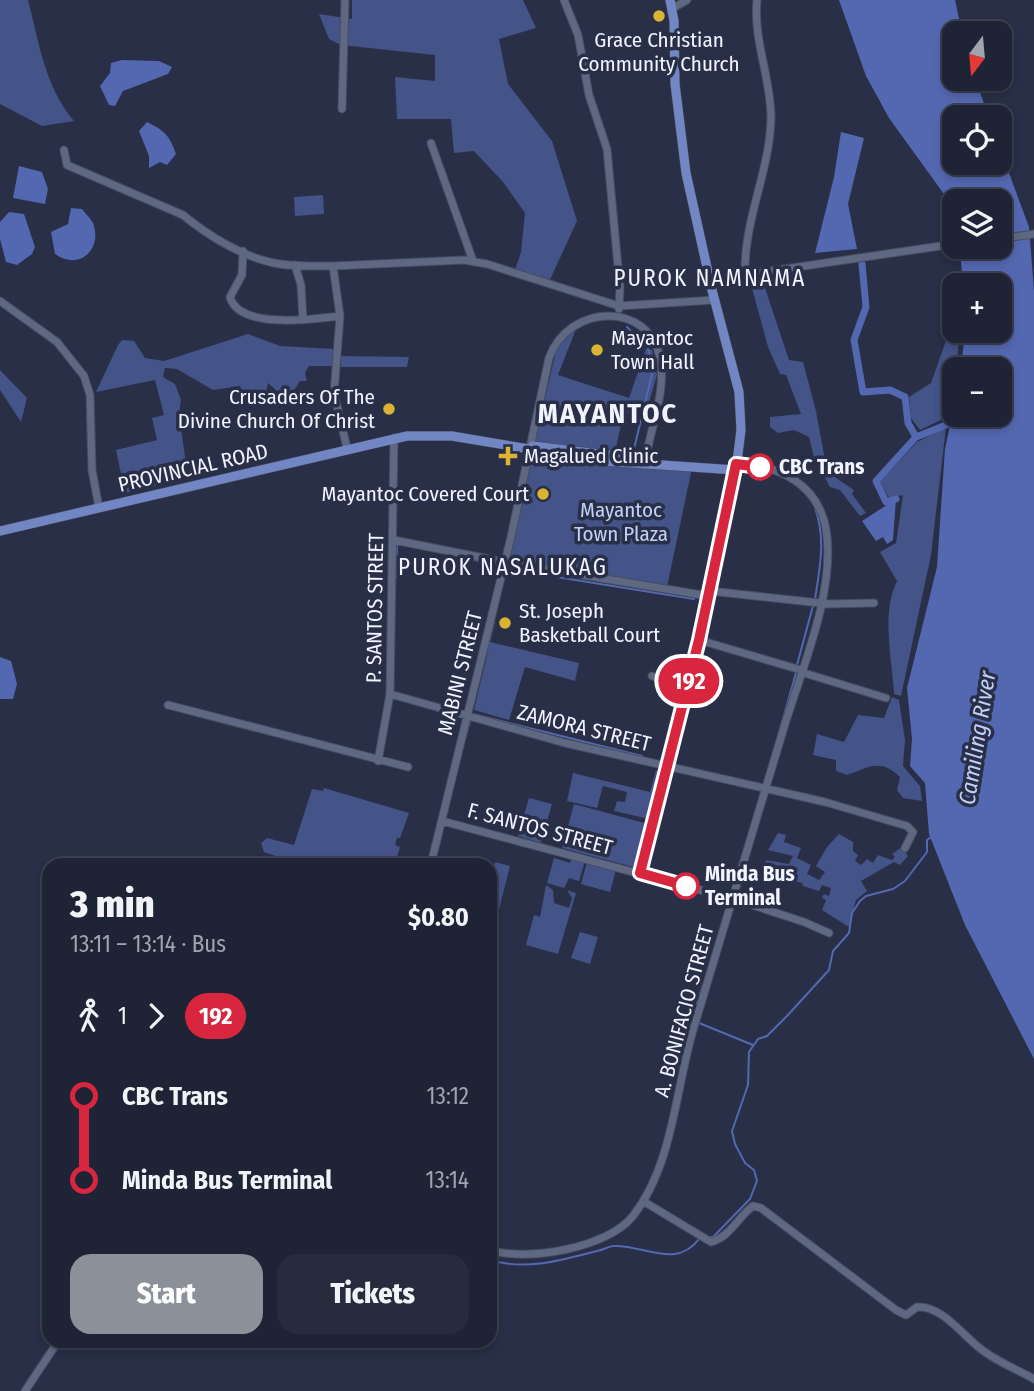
<!DOCTYPE html>
<html lang="en">
<head>
<meta charset="utf-8">
<style>
	:root { --surface:#1e2335; --page:#262b3d; --text:#f1f3f6; --muted:#a1a4ad; --line:#3c4050; --accent:#8c9099 }
	body { margin:0; font-family:"Fira Sans Condensed",sans-serif; background:var(--page); color:var(--text); height:100vh; display:flex; flex-direction:column; font-size:26px; white-space:nowrap }
	* { box-sizing:border-box; margin:0 }
	p { font-size:23px; color:var(--muted) }
	.icon { flex:none; width:38px; height:38px; fill:none; stroke:currentColor; stroke-width:2; stroke-linecap:round; stroke-linejoin:round }
	.map { position:relative; flex:1; overflow:hidden }
	.side { position:absolute; left:42px; top:858px; width:455px; height:490px; display:flex; flex-direction:column; background:var(--surface); border-radius:21px; box-shadow:0 4px 10px #0003,0 0 0 2px var(--line) }
	.side>* { flex:none }
	.badge { padding:0 14px; border-radius:23px; font-size:24px; line-height:46px }
	.needle { width:46px; rotate:196deg }
	.tools { position:absolute; left:942px; top:21px; display:grid; gap:14px }
	.tools a { display:grid; place-items:center; width:70px; height:70px; border-radius:14px; background:var(--surface); box-shadow:0 4px 10px #0003,0 0 0 2px var(--line); font-size:35px }
	.map>.badge { position:absolute; translate:-50% -50%; box-shadow:0 0 0 4px #fff }
	.legs { display:flex; align-items:center; gap:10px; height:77px; padding:0 28px; font-size:23px }
	.legs p { margin-inline-start:auto }
	.headline { display:flex; align-items:center; justify-content:space-between; height:119px; padding:0 28px }
	h1 { font-size:38px; font-weight:800; line-height:52px }
	.cta { display:flex; gap:14px; margin-top:auto; padding:14px 28px }
	.cta a { flex:1; height:80px; border-radius:21px; background:var(--accent); color:#fff; font-size:28px; font-weight:800; line-height:80px; text-align:center }
	.cta a+a { background:var(--page); color:var(--text) }
	ul { padding:0 28px; list-style:none }
	li { display:flex; align-items:center; gap:24px; height:84px; font-size:26px }
	li i { display:grid; place-items:center; width:10px; height:100%; margin:0 9px; background:currentColor }
	li i::after { content:''; width:18px; height:18px; margin:-9px; border:5px solid; border-radius:50%; background:var(--surface) }
	li p { margin-inline-start:auto }
	li:first-child i { background:linear-gradient(#0000 50%,currentColor 0) }
	li:last-child i { background:linear-gradient(currentColor 50%,#0000 0) }
	.map>svg:first-child { display:block }
	.green { fill:#445388 }
	.water { fill:#5468b2 }
	.lines { fill:none; stroke-linecap:round; stroke-linejoin:round }
	.stream { stroke:#5468b2; stroke-width:2 }
	.canal { stroke:#5468b2; stroke-width:7 }
	.minor-casing { stroke:#474c5f; stroke-width:9 }
	.major-casing { stroke:#474c5f; stroke-width:10 }
	.minor { stroke:#5f6883; stroke-width:7 }
	.major { stroke:#7386c4; stroke-width:9 }
	.line-1-casing { stroke:#fff; stroke-width:16 }
	.line-1 { stroke:#d7263d; stroke-width:10 }
	.poi-dot { fill:#dab333; stroke:#282f47; stroke-width:2.5 }
	.stop-1-dot { fill:#fff; stroke:#d7263d; stroke-width:3.5 }
	.labels { text-anchor:middle; dominant-baseline:central; stroke-width:7; stroke-linejoin:round; paint-order:stroke }
	.poi-label { font-size:21px; fill:#f1f4fe; stroke:#282f47; text-anchor:start }
	.stop-label { font-size:21px; font-weight:bold; fill:#f1f4fe; stroke:#282f47; text-anchor:start }
	.street-label { font-size:21px; fill:#f1f4fe; stroke:#282f47 }
	.park-label { font-size:21px; fill:#c2d0f9; stroke:#282f47 }
	.neighbourhood-label { font-size:23px; letter-spacing:2px; fill:#f1f4fe; stroke:#282f47 }
	.water-label { font-size:23px; font-style:italic; fill:#c2d0f9; stroke:#282f47 }
	.district-label { font-size:28px; font-weight:bold; letter-spacing:2px; fill:#f1f4fe; stroke:#282f47 }
</style>
</head>
<body>
<div class="map">
<svg width="1034" height="1391" viewBox="0 0 1034 1391">
	<rect width="100%" height="100%" fill="#282f47"/>
	<path class="green" d="M0 0H28C39 42 45 87 74 121L42 126 0 104Z
		M352 0H523L536 28 499 39 508 84 552 141 577 221 548 284 514 273 521 252 525 213 503 182 474 151 454 153 451 119H397L395 77 435 81V55L341 45 329 39 319 14 352 19Z
		M323 195 324 214 295 216 294 197Z
		M762 279 789 360 803 362 816 411 826 465 836 478 854 490 852 494 866 513 860 516 840 490 830 487 814 457 809 437 794 430 778 433 770 427V417L801 414 786 375 780 374 768 347 750 281Z
		M944 303 954 307V331H960L956 369H954L947 417 920 430 911 418 909 397 931 383 947 338Z
		M576 329 558 375 629 398 646 349 652 350 657 375 645 416 624 411 615 452 534 444 557 347Z
		M248 334 280 346 335 349 334 366H309L305 373 307 381H300L293 392 277 391 268 383 265 396 243 395 240 386 213 390 177 369 165 368 163 377 175 384 181 400 179 414 188 478 125 493 116 450 157 440 152 418 164 415 155 380 96 392 118 345 122 340 134 341 145 358 164 361Z
		M341 356 409 357 407 367H341Z
		M0 370 27 398 21 422 0 390Z
		M946 427 931 555 901 696 894 694C892 658 881 613 897 581L880 552 896 543 903 495 889 498 880 481 917 442Z
		M532 455 692 468 667 587 509 560Z
		M490 642 579 663 575 681 525 667 509 720 474 710Z
		M892 697 899 700 905 740 903 766 920 786 922 801 903 798 897 790 900 777C880 758 870 767 847 775L836 771V760L813 755 817 734 844 742 858 715 884 718Z
		M656 770 660 771 649 819 614 811 617 801 625 802 627 792 603 786 597 808 567 801 573 773 650 792Z
		M324 788 409 813 400 838H397L395 845 400 847 395 864H298L264 852 261 843 267 838 294 845 312 789 323 791Z
		M529 798 552 804 541 843 518 836Z
		M574 804 648 824 637 868 562 848Z
		M778 833 786 835 784 842 801 848 797 858 811 865 807 874 819 880 825 872 816 866 827 847 839 834 853 842V851L858 855 855 861 861 865 867 859 873 863 878 855 892 860 895 857 892 854 902 847 908 856 900 865 894 862 861 881 867 891 856 900 849 927 822 910 826 900 822 898 824 894 829 896 831 888 822 885 819 891 803 886 802 883 787 879 788 872 765 863 766 860 789 864 793 856 768 850Z
		M572 857 585 861 579 881 569 878 564 888 547 883 554 858 570 863Z
		M495 862 510 866 492 937 490 870H493Z
		M587 862 616 870 610 892 581 884Z
		M546 885 553 890 554 903 569 908 572 898 567 890 576 893 558 954 526 945 534 915 540 917Z
		M580 932 598 937 590 964 571 958Z"/>
	<path class="water" d="M839 0H955L962 33H954V79H975L989 117H954V163H999V146L1029 227 1034 291V1059L965 925 929 834 925 783 910 766 912 739 907 688 937 567 945 449 954 407V415H999V369H961L965 331H999V285H963L961 262 966 247H999V201H954V208L889 118 866 76Z
		M122 60 159 61 172 67 168 74 123 91 115 106 109 105 100 86 110 73 111 63Z
		M147 122C164 130 170 136 176 154L167 165 160 162 149 168V156L139 131Z
		M841 132 864 138 848 204 857 249 815 253 834 177Z
		M19 166 42 172 48 189 45 204 13 198Z
		M71 208 82 209C85 213 91 219 93 223 103 250 79 271 55 254L51 232 68 224Z
		M9 212 24 214 35 247 32 254 17 265 6 262 0 239V222Z
		M896 499 893 540 887 544 883 537 876 541 862 521Z
		M0 657 11 661 17 684 13 699H0Z"/>
	<g class="lines">
		<path class="stream" d="M627 327 648 348 653 370 633 453
			M815 508C826 539 820 567 815 599
			M474 560 490 563
			M506 569 694 599
			M396 577 397 543
			M702 601V600
			M489 642 494 622
			M485 656 489 644
			M797 665 813 606
			M684 681 693 645
			M477 715 642 756
			M778 736 796 673
			M465 739 470 721
			M669 743 683 688
			M718 898 729 902
			M691 1021 704 982
			M699 1023 753 1045
			M709 1237H713L750 1199 757 1181 754 1170 745 1163 735 1144 732 1131 748 1085 749 1052 758 1039 767 1036 787 1016 829 970 833 951 849 933 852 913 860 901 866 896 893 889 905 881 927 852V840L931 837
			M490 1260C526 1271 562 1260 597 1251 603 1250 607 1247 613 1246 643 1244 676 1270 699 1239"/>
		<path class="canal" d="M862 264 866 307 854 340 863 392 890 390 905 397 908 423 916 437 951 423
			M896 499 886 502 876 481 916 437"/>
		<g class="minor-casing">
			<path id="minor" d="M564 0 578 35 589 95 607 149 620 288 619 309
				M673 8 687 0
				M342 109 345 0
				M431 143 473 261
				M64 150 67 165 183 215C207 235 243 257 274 263 293 267 313 266 333 266
				M999 239 1034 234
				M243 251 242 275 230 297C239 330 315 319 340 316
				M295 265 301 285 303 320
				M745 273C744 219 770 171 771 118 771 77 753 41 757 0
				M709 280 954 244
				M0 301 57 342 84 376 90 395 92 470 99 508
				M347 448 334 393 340 316 333 266 464 260 487 264 619 306 714 300
				M394 540 504 562 708 596
				M710 591 829 604 874 603
				M699 640 801 670
				M801 672 886 698
				M652 676 688 686
				M390 694 565 743 825 802 907 826 913 832 905 848
				M168 705 408 767
				M378 761 390 694 394 438
				M442 821 734 899 804 922 829 933
				M431 864 511 537 549 358C569 303 649 301 660 358 667 393 649 430 645 464
				M640 873 699 640 738 468
				M46 1093 49 1095
				M643 1201 711 1242C730 1237 738 1217 753 1206L761 1208 896 1310 906 1315 917 1307C943 1305 965 1339 985 1352 1000 1363 1018 1370 1034 1379
				M490 1250C526 1262 608 1248 633 1216 674 1163 675 1089 694 1027 724 926 755 825 785 724 803 666 836 589 826 529 818 484 779 465 736 464
				M25 1391 59 1340"/>
		</g>
		<g class="major-casing">
			<path id="major" d="M529 449 533 446 616 456
				M0 531 407 436H452L529 449 533 452 587 460 736 470 741 430 739 392 712 290 686 173 675 84 674 21 670 0"/>
		</g>
		<use href="#minor" class="minor"/>
		<use href="#major" class="major"/>
	</g>
	<g class="lines">
		<g class="line-1-casing">
			<path id="line-1" d="M686 886 640 873 699 640 736 464 760 467"/>
		</g>
		<use href="#line-1" class="line-1"/>
	</g>
	<g class="poi-dot">
		<circle cx="659" cy="16" r="7"/>
		<circle cx="597" cy="350" r="7"/>
		<circle cx="389" cy="409" r="7"/>
		<path d="M504.5 445.5h7v7h7v7h-7v7h-7v-7h-7v-7h7z"/>
		<circle cx="543" cy="494" r="7"/>
		<circle cx="505" cy="623" r="7"/>
	</g>
	<g class="stop-1-dot">
		<circle cx="760" cy="467" r="12"/>
		<circle cx="686" cy="886" r="12"/>
	</g>
	<g class="labels">
		<g class="poi-label">
			<text x="659" y="40" text-anchor="middle">Grace Christian<tspan x="659" dy="24">Community Church</tspan></text>
			<text x="611" y="338">Mayantoc<tspan x="611" dy="24">Town Hall</tspan></text>
			<text x="375" y="397" text-anchor="end">Crusaders Of The<tspan x="375" dy="24">Divine Church Of Christ</tspan></text>
			<text x="524" y="456">Magalued Clinic</text>
			<text x="529" y="494" text-anchor="end">Mayantoc Covered Court</text>
			<text x="519" y="611">St. Joseph<tspan x="519" dy="24">Basketball Court</tspan></text>
		</g>
		<g class="stop-label">
			<text x="779" y="467">CBC Trans</text>
			<text x="705" y="874">Minda Bus<tspan x="705" dy="24">Terminal</tspan></text>
		</g>
		<g class="street-label">
			<text transform="translate(193 468) rotate(-13)">PROVINCIAL ROAD</text>
			<text transform="translate(375 608) rotate(-89)">P. SANTOS STREET</text>
			<text transform="translate(460 673) rotate(-76)">MABINI STREET</text>
			<text transform="translate(584 728) rotate(14)">ZAMORA STREET</text>
			<text transform="translate(540 829) rotate(15)">F. SANTOS STREET</text>
			<text transform="translate(684 1011) rotate(-75)">A. BONIFACIO STREET</text>
		</g>
		<g class="park-label">
			<text x="621" y="510">Mayantoc<tspan x="621" dy="24">Town Plaza</tspan></text>
		</g>
		<g class="neighbourhood-label">
			<text x="710" y="278">PUROK NAMNAMA</text>
			<text x="503" y="567">PUROK NASALUKAG</text>
		</g>
		<g class="water-label">
			<text transform="translate(977 738) rotate(-81)">Camiling River</text>
		</g>
		<g class="district-label">
			<text x="608" y="413">MAYANTOC</text>
		</g>
	</g>
</svg>
<div class="tools">
<a><svg class="needle" viewBox="-14 -14 28 28"><path d="M0-13l5 13h-10z" fill="#e53935"/><path d="M0 13l5-13h-10z" fill="#a1a4ad"/></svg></a>
<a><svg class="icon" aria-label="locate" viewBox="0 0 24 24"><circle cx="12" cy="12" r="6"/><path d="M12 2v4M12 18v4M2 12h4M18 12h4"/></svg></a>
<a><svg class="icon" aria-label="layers" viewBox="0 0 24 24"><path d="M12 4l9 5-9 5-9-5zM3 14l9 5 9-5"/></svg></a>
<a>+</a>
<a>−</a>
</div>
<b class="badge" style="left:689px;top:681px;background:#d7263d;color:#fff">192</b>
<section class="side">
<div class="headline"><div><h1>3 min</h1><p>13:11 – 13:14 · Bus</p></div><b>$0.80</b></div>
<div class="legs"><svg class="icon" aria-label="walk" viewBox="0 0 24 24"><circle cx="13" cy="4" r="2"/><path d="M13 8l-2 6 4 7M11 14l-3 7M7 12l3-4h3l4 4"/></svg>1<svg class="icon" aria-label="forward" viewBox="0 0 24 24"><path d="M9 5l7 7-7 7"/></svg><b class="badge" style="background:#d7263d;color:#fff">192</b></div>
<ul>
<li><i style="color:#d7263d"></i><b>CBC Trans</b><p>13:12</p></li>
<li><i style="color:#d7263d"></i><b>Minda Bus Terminal</b><p>13:14</p></li>
</ul>
<div class="cta"><a>Start</a><a>Tickets</a></div>
</section>
</div>
</body>
</html>
